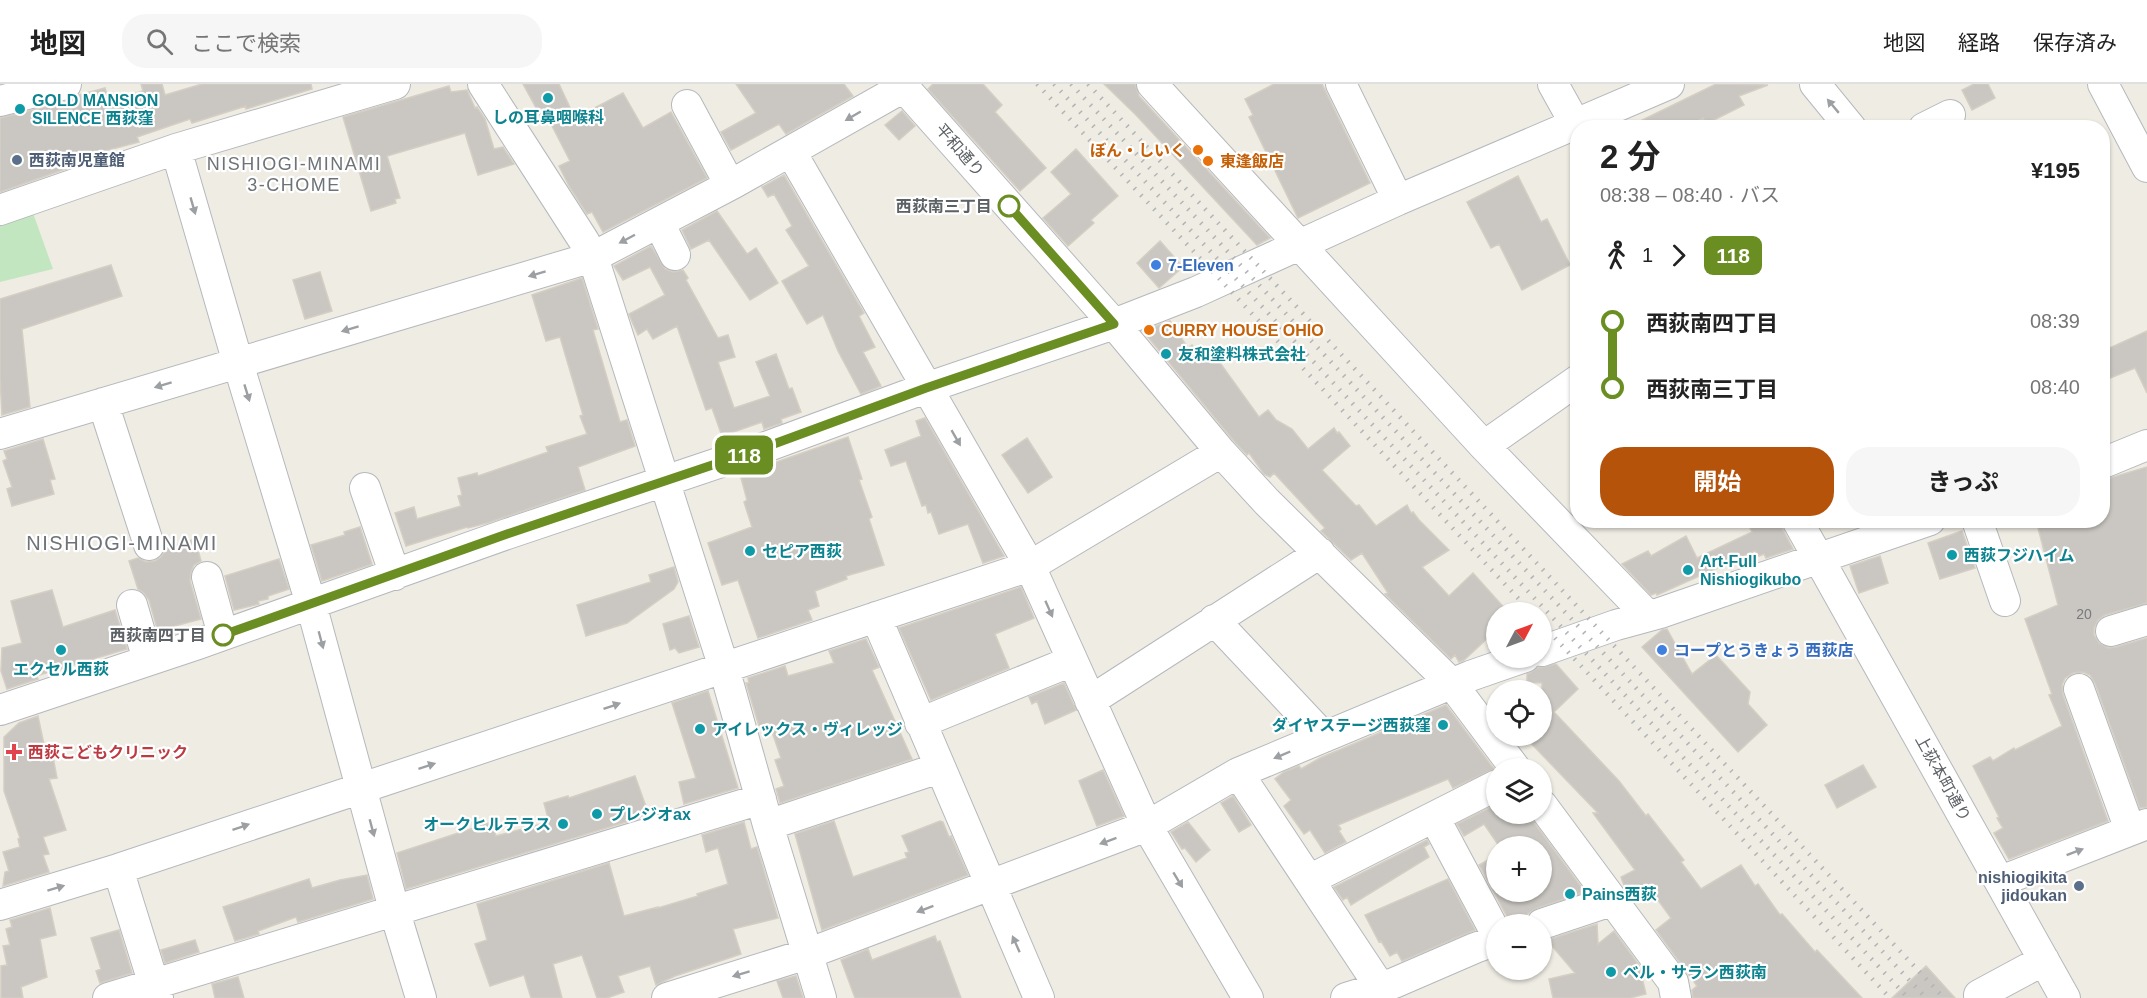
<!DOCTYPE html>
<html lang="ja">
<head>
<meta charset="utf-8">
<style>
	:root { --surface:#fff; --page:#f6f6f6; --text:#222; --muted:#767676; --line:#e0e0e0; --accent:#b45309 }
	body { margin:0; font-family:Helvetica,"Noto Sans JP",sans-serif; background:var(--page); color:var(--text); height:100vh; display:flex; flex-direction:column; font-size:22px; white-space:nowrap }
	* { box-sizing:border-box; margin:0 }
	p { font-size:20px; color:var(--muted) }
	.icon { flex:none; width:33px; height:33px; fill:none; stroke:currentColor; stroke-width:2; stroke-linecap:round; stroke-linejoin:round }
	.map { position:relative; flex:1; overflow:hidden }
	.panel { position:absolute; left:1570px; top:36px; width:540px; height:408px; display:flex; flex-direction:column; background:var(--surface); border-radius:24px; box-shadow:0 2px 4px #0004 }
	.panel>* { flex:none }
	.badge { padding:0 12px; border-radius:9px; font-size:21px; line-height:39px }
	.needle { width:39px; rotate:49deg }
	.fabs { position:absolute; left:1486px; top:518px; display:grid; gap:12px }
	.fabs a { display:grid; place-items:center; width:66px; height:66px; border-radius:50%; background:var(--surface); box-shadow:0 2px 4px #0004; font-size:30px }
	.map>.badge { position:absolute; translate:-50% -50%; box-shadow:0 0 0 3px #fff }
	.legs { display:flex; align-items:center; gap:9px; height:66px; padding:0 30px; font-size:20px }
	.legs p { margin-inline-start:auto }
	.summary { display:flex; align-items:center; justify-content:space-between; height:102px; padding:0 30px }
	h1 { font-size:33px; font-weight:700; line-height:45px }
	.action { display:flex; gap:12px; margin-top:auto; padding:12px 30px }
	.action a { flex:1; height:69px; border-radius:24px; background:var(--accent); color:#fff; font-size:24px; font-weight:700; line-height:69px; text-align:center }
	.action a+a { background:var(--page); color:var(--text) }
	ul { padding:0 30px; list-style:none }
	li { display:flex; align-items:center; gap:21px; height:66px; font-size:22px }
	li i { display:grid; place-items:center; width:9px; height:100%; margin:0 8px; background:currentColor }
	li i::after { content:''; width:15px; height:15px; margin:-8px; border:4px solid; border-radius:50%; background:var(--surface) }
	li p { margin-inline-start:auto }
	li:first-child i { background:linear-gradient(#0000 50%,currentColor 0) }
	li:last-child i { background:linear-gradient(currentColor 50%,#0000 0) }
	header { display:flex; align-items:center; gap:36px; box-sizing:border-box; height:84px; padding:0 30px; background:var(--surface); border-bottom:2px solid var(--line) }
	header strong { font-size:28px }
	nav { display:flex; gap:33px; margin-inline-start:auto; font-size:21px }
	.search { width:420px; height:54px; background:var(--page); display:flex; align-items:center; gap:15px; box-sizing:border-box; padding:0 21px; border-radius:24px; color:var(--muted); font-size:22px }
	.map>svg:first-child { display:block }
	.green { fill:#c2e7c0 }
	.building { fill:#cac7c2; stroke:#d4cec3; stroke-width:1.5 }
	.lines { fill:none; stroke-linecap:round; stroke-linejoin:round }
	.minor-casing { stroke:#b5b8bc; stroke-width:32 }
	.minor { stroke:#fff; stroke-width:30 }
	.rail { stroke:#b3b4b5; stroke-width:4.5; stroke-dasharray:1.5 8; stroke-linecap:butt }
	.oneway { fill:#9da0a3 }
	.line-1-casing { stroke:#fff; stroke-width:14 }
	.line-1 { stroke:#6b8e23; stroke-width:9 }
	.culture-dot { fill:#0f9aa8; stroke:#fff; stroke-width:2 }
	.food-dot { fill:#e8710a; stroke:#fff; stroke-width:2 }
	.service-dot { fill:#5c6f8a; stroke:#fff; stroke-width:2 }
	.stop-1-dot { fill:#fff; stroke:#6b8e23; stroke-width:3 }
	.shop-dot { fill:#3f7fe0; stroke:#fff; stroke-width:2 }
	.health-dot { fill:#e0444e; stroke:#fff; stroke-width:2 }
	.labels { text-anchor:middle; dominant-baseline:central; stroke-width:4.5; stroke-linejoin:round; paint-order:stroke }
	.number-label { font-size:14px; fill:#787a7c }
	.culture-label { font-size:16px; font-weight:bold; fill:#0d838f; stroke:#fff; text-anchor:start }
	.street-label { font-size:16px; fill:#5c6165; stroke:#fff }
	.food-label { font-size:16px; font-weight:bold; fill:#c56008; stroke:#fff; text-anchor:start }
	.service-label { font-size:16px; font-weight:bold; fill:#4e5e75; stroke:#fff; text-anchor:start }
	.stop-label { font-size:16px; font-weight:bold; fill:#5c6165; stroke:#fff; text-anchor:end }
	.shop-label { font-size:16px; font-weight:bold; fill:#366cbe; stroke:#fff; text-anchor:start }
	.health-label { font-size:16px; font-weight:bold; fill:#be3a42; stroke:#fff; text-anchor:start }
	.neighbourhood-label { font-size:18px; letter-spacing:1.5px; fill:#6d7377; stroke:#fff }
	.quarter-label { font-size:20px; letter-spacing:1.5px; fill:#6d7377; stroke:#fff }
</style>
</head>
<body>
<header>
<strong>地図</strong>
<div class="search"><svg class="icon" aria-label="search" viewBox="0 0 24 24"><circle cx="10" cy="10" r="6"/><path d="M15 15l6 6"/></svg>ここで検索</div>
<nav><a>地図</a><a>経路</a><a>保存済み</a></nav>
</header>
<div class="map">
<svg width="2147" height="914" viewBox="0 0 2147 914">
	<rect width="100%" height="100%" fill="#efece4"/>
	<path class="green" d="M33 129 53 185 0 198V139Z"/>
	<path class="building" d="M141 0H162L165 11 202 0H311L312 5 246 25V22L192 39 190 35 137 53 139 58 93 70 94 75 0 108V34L70 17 79 11 105 4 109 17 143 7Z
		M523 0H559L574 32 584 27 585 29 623 9 643 44 671 28 707 94 603 148 592 128 587 130 569 102 559 82 570 77 550 38 545 40Z
		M736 0H844L853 12 786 50 779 40 731 66 721 48 756 29Z
		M933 0H983L1002 21 995 28 1046 84 1020 107 928 5Z
		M1104 0H1135L1139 12 1270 154 1257 161 1135 30Z
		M1274 0H1322L1370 99 1298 134 1249 33 1253 31 1245 15Z
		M1716 0 1768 1 1739 12 1744 21 1706 40 1703 34 1686 44H1626Z
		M1974 0H1988L1995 14 1972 26 1962 6Z
		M449 2 451 8 467 6 475 24 477 23 485 35 494 65 503 63 514 80 478 91 465 49 387 72 400 114 395 115 396 119 371 127 343 33Z
		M902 27 915 42 899 56 885 41Z
		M1076 65 1118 112 1091 136 1094 139 1068 162 1043 134 1071 110 1051 88Z
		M784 91 864 229 859 232 875 263 863 268 881 302 861 310 838 267 823 231 807 240 782 197 809 182 786 146 792 142 774 110 768 113 762 103Z
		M1518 92 1541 138 1547 135 1570 181 1522 206 1499 160 1491 164 1467 118Z
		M717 127 747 170 756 164 778 199 750 216 709 156 691 165 682 146Z
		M1160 157 1183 183 1159 204 1137 179Z
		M651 162 665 185 673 188 683 186 688 194 686 196 718 254 728 251 735 273 718 278 734 324 770 312 756 278 776 270 789 305 792 304 801 328 781 335 782 339 764 345 762 338 722 352 712 324 706 326 677 242 653 255 647 245 638 251 633 240 629 230 665 211 650 183 623 196 614 182Z
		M111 181 122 212 22 245 30 323 2 331 0 294V215Z
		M320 188 332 227 305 235 293 196Z
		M582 194 598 245 593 246 620 338 627 336 635 362 578 383 585 406 487 439 468 444 467 443 406 462 395 429 414 423 417 435 461 422 458 412 462 411 458 394 477 389 478 392 548 368 546 363 587 350 580 332 583 331 560 253 546 257 532 211Z
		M1170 237 1188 264 1192 261 1204 276 1213 269 1259 333 1268 326 1276 336 1292 345 1308 365 1334 344 1337 349 1339 348 1350 362 1322 386 1356 422 1359 421 1376 442 1407 421 1411 429 1413 428 1419 436 1449 466 1422 483 1449 512 1473 489 1508 528H1497V562L1489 553 1464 576 1459 578 1455 571 1451 575 1385 510 1388 509 1362 469 1351 476 1321 447 1325 444 1274 389 1270 393 1264 390 1249 369 1247 371 1234 357 1143 247Z
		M2147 247V309L2135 284 2103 297V267Z
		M925 334 1004 472 983 479 968 440 939 450 931 428 928 429 926 421 922 422 906 377 891 382 885 366 921 352 916 337Z
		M848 353 862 395 859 396 872 433 869 435 884 481 846 492 847 495 815 507 819 522 808 526 812 536 758 554 738 496 722 501 708 459 752 443 744 418 747 416 741 394 764 387 762 383Z
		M1027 354 1052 393 1028 409 1002 371Z
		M43 355 55 395 50 396 54 410 12 422 7 405 12 403 3 377 7 375 4 367Z
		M2147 383V519L2105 531 2098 536 2094 544V551L2099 559 2108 564 2116 563 2147 554V723L2140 724 2095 599 2090 591 2083 588 2073 589 2065 594 2062 601 2063 611 2108 737 2009 775 1994 749 2003 744 1997 734 1999 733 1973 682 1990 673 1993 677 2014 664 2015 666 2062 642 2049 611 2052 610 2025 535 2058 521 2036 436H2103V396Z
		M1746 436H1780L1782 444 1793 465 1766 474 1764 470 1759 472 1755 467 1657 511 1656 509 1651 511 1622 480 1648 467 1651 472 1686 452 1697 474 1752 448Z
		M360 443 372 480 322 497 311 461 345 451 344 448Z
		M1962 447 1975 484 1940 495 1928 459Z
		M195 455 201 477 194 481 191 488 190 497 201 535 171 543 173 550 160 555 149 516 144 509 138 505 129 477 138 474 146 478 155 477 161 473 166 465 172 462Z
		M1880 472 1888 499 1859 509 1850 482Z
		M279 475 289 505 268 512V515L258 517 259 520 234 526 225 492Z
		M674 483 678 498 674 505 627 539 586 552 577 521 651 498 649 491Z
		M1021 503 1034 534 995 550 1009 584 931 616 899 544Z
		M52 506 63 543 115 526 127 565 36 592 38 595 7 605 1 587 2 564 22 559 11 517Z
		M689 532 699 563 679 569 675 564 670 566 663 540Z
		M1667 545 1692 590 1716 571 1750 608 1748 620 1767 641 1738 668 1642 563 1662 546Z
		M866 555 879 583 872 586 912 675 780 719 776 705 784 702 775 676 781 674 769 639 759 642 746 599H749L748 594 785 582 788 592 834 579 829 567Z
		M1556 580 1578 605 1554 628 1619 697 1646 732 1648 730 1684 776 1681 778 1701 805 1741 781 1755 802 1758 800 1780 831 1782 830 1815 868 1817 866 1862 914H1693L1692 906 1697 902 1656 846 1671 834 1647 801 1636 813 1625 804 1621 793 1635 786 1593 729H1598L1523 651H1542V599L1527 598V590L1538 584Z
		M1064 599 1076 626 1045 640 1037 617 1032 620 1029 613Z
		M708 607 738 704 684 720 679 698 696 694 672 619Z
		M1446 621 1494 685 1453 704 1448 695 1338 741 1341 745 1339 747 1346 758 1325 769 1310 746 1304 750 1284 722 1291 716 1275 695 1284 688 1299 682 1301 685 1320 674Z
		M38 632 47 675 53 673 57 694 49 695 66 746 43 753 49 770 43 771 49 788 3 802 5 788 9 787 3 768 20 763 18 755 20 754 4 707V653L19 639Z
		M1863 681 1876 703 1837 724 1825 701Z
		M1103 686 1124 732 1097 742 1079 697Z
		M635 692 649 731 406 805 397 769 492 738 496 752 549 738 544 719 568 712 569 714Z
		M1233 712 1251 741 1239 748 1221 719Z
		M1497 720V729H1527L1585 808 1537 824 1511 840 1479 781 1497 771V807H1542V762H1499L1484 740 1464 752 1457 740Z
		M834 737 853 793 907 774 905 769 909 768 902 752 940 737 943 738 949 753 951 752 968 791 822 846 795 750Z
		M744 738 751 765 757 763 778 834 733 845 741 870 675 892 656 901 650 882 618 892 624 908 607 914H597L582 871 553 880 562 914H531L524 891 490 902 475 860 487 856 477 820 609 779 624 832 658 823V824L698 812 697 810 728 800 718 764 706 768 702 751Z
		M1188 738 1210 766 1196 778 1185 764 1182 765 1171 748Z
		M1427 756 1429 760 1424 763 1429 773 1351 821 1347 813 1343 816 1334 803Z
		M367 791 373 815 298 838 296 833 258 847 259 850 235 857 223 823 309 795 312 804 340 796Z
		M1448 795 1475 846 1402 877 1397 868 1390 872 1381 857 1379 858 1365 831Z
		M50 824 56 851 40 855 47 893 21 903 23 914H1V882L7 881 3 862 10 861 6 845 12 843 10 836Z
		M1597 840 1598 860 1614 847 1639 881 1646 910 1630 914H1553L1549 895 1575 889 1547 856Z
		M119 846 132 889 100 899 96 887 101 885 91 854Z
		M935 852 937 858 940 857 961 914H855L841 876 868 865 872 876Z
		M195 856 199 868 165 879 161 866Z
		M1926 882 1955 914H1892Z
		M796 892 803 914H783L777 897Z
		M238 893 244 914H215L212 900Z"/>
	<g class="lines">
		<g class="minor-casing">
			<path id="minor" d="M483 0 584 157 593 173 724 584 768 741 821 914
				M901 0 1114 240 1221 368 1267 418 1452 600 1515 684
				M1152 0 1484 362 1648 532
				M1341 0 1398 116
				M1553 0 1578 45
				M1815 0 1851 44
				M2103 0 2147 83
				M0 17 66 0
				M687 21 730 101
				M1924 44 1950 31
				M176 65 238 279 311 520 394 825 421 914
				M791 68 1030 482 1147 742 1248 914
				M0 126 176 65 395 0
				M659 139 675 171
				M103 319 149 461
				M0 350 593 173 734 99 904 3
				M1484 362 1578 296
				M2103 379 2147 361
				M365 404 395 491
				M1797 436 2065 914
				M1977 436 2005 517
				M207 493 223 551
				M132 521 148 576
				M876 533 1039 914
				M1214 536 1324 653
				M2111 547 2147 536
				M1542 567 1616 541 1660 529 1930 436
				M2079 605 2130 746
				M1090 617 1320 469
				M0 626 198 560 507 450 763 364 926 304 1114 240 1196 208 1398 116 1669 0
				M920 639 1072 577
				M1238 689 1380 903
				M1542 721 1673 898 1676 914
				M1434 733 1497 851
				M768 741 939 684
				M118 785 158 914
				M1309 796 1497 701
				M2001 797 2147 740
				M0 821 118 785 1030 482 1221 368
				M1542 840 1611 817
				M1979 911 2044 876
				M108 914 761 715
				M667 914 807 870 1147 742 1238 689 1470 592 1525 573
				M1346 914 1394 899 1475 864 1497 856"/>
		</g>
		<use href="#minor" class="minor"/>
		<path class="rail" d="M1037 0 1531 528
			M1054 0 1908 914
			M1071 0 1926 914
			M1088 0 1944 914
			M1542 540 1890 914"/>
	</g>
	<defs><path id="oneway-solid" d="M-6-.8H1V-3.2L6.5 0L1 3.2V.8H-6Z" transform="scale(1.5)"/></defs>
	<g class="oneway">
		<use href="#oneway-solid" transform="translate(1833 22) rotate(-130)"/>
		<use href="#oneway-solid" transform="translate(853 32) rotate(150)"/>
		<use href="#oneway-solid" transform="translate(193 122) rotate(74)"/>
		<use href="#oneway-solid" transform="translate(627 155) rotate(152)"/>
		<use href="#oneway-solid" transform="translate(537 190) rotate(163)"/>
		<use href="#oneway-solid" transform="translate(350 245) rotate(163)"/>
		<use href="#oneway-solid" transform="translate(163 301) rotate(163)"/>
		<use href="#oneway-solid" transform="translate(247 309) rotate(73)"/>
		<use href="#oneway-solid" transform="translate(956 354) rotate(60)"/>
		<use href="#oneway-solid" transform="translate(1049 525) rotate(66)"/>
		<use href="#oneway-solid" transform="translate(321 556) rotate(75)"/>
		<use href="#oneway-solid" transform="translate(612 622) rotate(-19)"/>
		<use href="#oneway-solid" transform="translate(1282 671) rotate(157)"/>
		<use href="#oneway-solid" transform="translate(427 682) rotate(-18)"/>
		<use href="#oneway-solid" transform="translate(241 743) rotate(-19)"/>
		<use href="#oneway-solid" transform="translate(372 744) rotate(75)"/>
		<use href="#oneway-solid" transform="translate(1108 757) rotate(160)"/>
		<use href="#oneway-solid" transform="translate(2075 768) rotate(-21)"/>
		<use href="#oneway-solid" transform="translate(1178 796) rotate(59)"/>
		<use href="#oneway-solid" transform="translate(56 804) rotate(-17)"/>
		<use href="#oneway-solid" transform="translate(925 825) rotate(159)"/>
		<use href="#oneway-solid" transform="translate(1016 860) rotate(-114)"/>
		<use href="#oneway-solid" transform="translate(741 890) rotate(163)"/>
	</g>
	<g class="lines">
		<g class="line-1-casing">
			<path id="line-1" d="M223 551 507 450 763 364 926 304 1114 240 1009 122"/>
		</g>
		<use href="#line-1" class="line-1"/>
	</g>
	<g class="culture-dot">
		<circle cx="548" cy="14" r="6"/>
		<circle cx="20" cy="25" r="6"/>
		<circle cx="1166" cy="270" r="6"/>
		<circle cx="750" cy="467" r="6"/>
		<circle cx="1952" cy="471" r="6"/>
		<circle cx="1688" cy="486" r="6"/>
		<circle cx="61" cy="566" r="6"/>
		<circle cx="1443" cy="641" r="6"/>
		<circle cx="700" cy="645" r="6"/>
		<circle cx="597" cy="730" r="6"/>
		<circle cx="563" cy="740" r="6"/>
		<circle cx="1570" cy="810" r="6"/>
		<circle cx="1611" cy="888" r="6"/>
	</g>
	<g class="food-dot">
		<circle cx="1198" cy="66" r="6"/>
		<circle cx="1208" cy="77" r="6"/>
		<circle cx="1149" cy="246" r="6"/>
	</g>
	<g class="service-dot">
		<circle cx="17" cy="76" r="6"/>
		<circle cx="2079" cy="802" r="6"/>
	</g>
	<g class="stop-1-dot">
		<circle cx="1009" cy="122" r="10"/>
		<circle cx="223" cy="551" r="10"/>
	</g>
	<g class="shop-dot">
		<circle cx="1156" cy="181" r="6"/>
		<circle cx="1662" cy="566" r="6"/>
	</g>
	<path class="health-dot" d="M11 659h6v6h6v6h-6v6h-6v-6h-6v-6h6z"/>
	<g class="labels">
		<g class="number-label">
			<text x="2084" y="530">20</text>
		</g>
		<g class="culture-label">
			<text x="32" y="16">GOLD MANSION<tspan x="32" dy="18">SILENCE 西荻窪</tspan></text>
			<text x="548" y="33" text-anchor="middle">しの耳鼻咽喉科</text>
			<text x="1178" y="270">友和塗料株式会社</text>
			<text x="762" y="467">セピア西荻</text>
			<text x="1964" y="471">西荻フジハイム</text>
			<text x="1700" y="477">Art-Full<tspan x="1700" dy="18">Nishiogikubo</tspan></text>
			<text x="61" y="585" text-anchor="middle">エクセル西荻</text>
			<text x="1431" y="641" text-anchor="end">ダイヤステージ西荻窪</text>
			<text x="712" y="645">アイレックス・ヴィレッジ</text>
			<text x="609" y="730">プレジオax</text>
			<text x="551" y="740" text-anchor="end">オークヒルテラス</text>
			<text x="1582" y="810">Pains西荻</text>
			<text x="1623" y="888">ベル・サラン西荻南</text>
		</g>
		<g class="street-label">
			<text transform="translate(960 66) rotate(49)">平和通り</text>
			<text transform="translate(1943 694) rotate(61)">上荻本町通り</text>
		</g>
		<g class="food-label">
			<text x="1186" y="66" text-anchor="end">ぼん・しいく</text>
			<text x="1220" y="77">東逢飯店</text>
			<text x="1161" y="246">CURRY HOUSE OHIO</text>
		</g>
		<g class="service-label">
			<text x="29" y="76">西荻南児童館</text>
			<text x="2067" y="793" text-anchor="end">nishiogikita<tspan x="2067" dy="18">jidoukan</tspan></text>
		</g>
		<g class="stop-label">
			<text x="992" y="122">西荻南三丁目</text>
			<text x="206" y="551">西荻南四丁目</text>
		</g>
		<g class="shop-label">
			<text x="1168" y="181">7-Eleven</text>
			<text x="1674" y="566">コープとうきょう 西荻店</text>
		</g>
		<g class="health-label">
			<text x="28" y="668">西荻こどもクリニック</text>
		</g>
		<g class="neighbourhood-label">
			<text x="294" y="80">NISHIOGI-MINAMI<tspan x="294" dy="21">3-CHOME</tspan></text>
		</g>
		<g class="quarter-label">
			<text x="122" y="459">NISHIOGI-MINAMI</text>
		</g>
	</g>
</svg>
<div class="fabs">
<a><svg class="needle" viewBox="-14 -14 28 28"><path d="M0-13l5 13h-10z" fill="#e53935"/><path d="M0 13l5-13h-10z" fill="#767676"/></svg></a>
<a><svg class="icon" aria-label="locate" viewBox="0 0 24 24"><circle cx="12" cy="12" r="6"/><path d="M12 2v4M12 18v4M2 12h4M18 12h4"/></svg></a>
<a><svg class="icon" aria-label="layers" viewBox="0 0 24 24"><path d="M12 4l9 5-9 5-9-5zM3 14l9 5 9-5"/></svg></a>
<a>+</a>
<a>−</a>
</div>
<b class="badge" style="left:744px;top:371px;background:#6b8e23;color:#fff">118</b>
<section class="panel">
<div class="summary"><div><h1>2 分</h1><p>08:38 – 08:40 · バス</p></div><b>¥195</b></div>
<div class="legs"><svg class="icon" aria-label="walk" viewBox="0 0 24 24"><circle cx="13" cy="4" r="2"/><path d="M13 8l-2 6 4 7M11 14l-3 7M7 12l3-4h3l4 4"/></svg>1<svg class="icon" aria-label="forward" viewBox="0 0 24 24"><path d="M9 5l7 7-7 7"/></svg><b class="badge" style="background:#6b8e23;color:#fff">118</b></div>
<ul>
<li><i style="color:#6b8e23"></i><b>西荻南四丁目</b><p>08:39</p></li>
<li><i style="color:#6b8e23"></i><b>西荻南三丁目</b><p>08:40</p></li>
</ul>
<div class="action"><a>開始</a><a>きっぷ</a></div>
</section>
</div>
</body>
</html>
